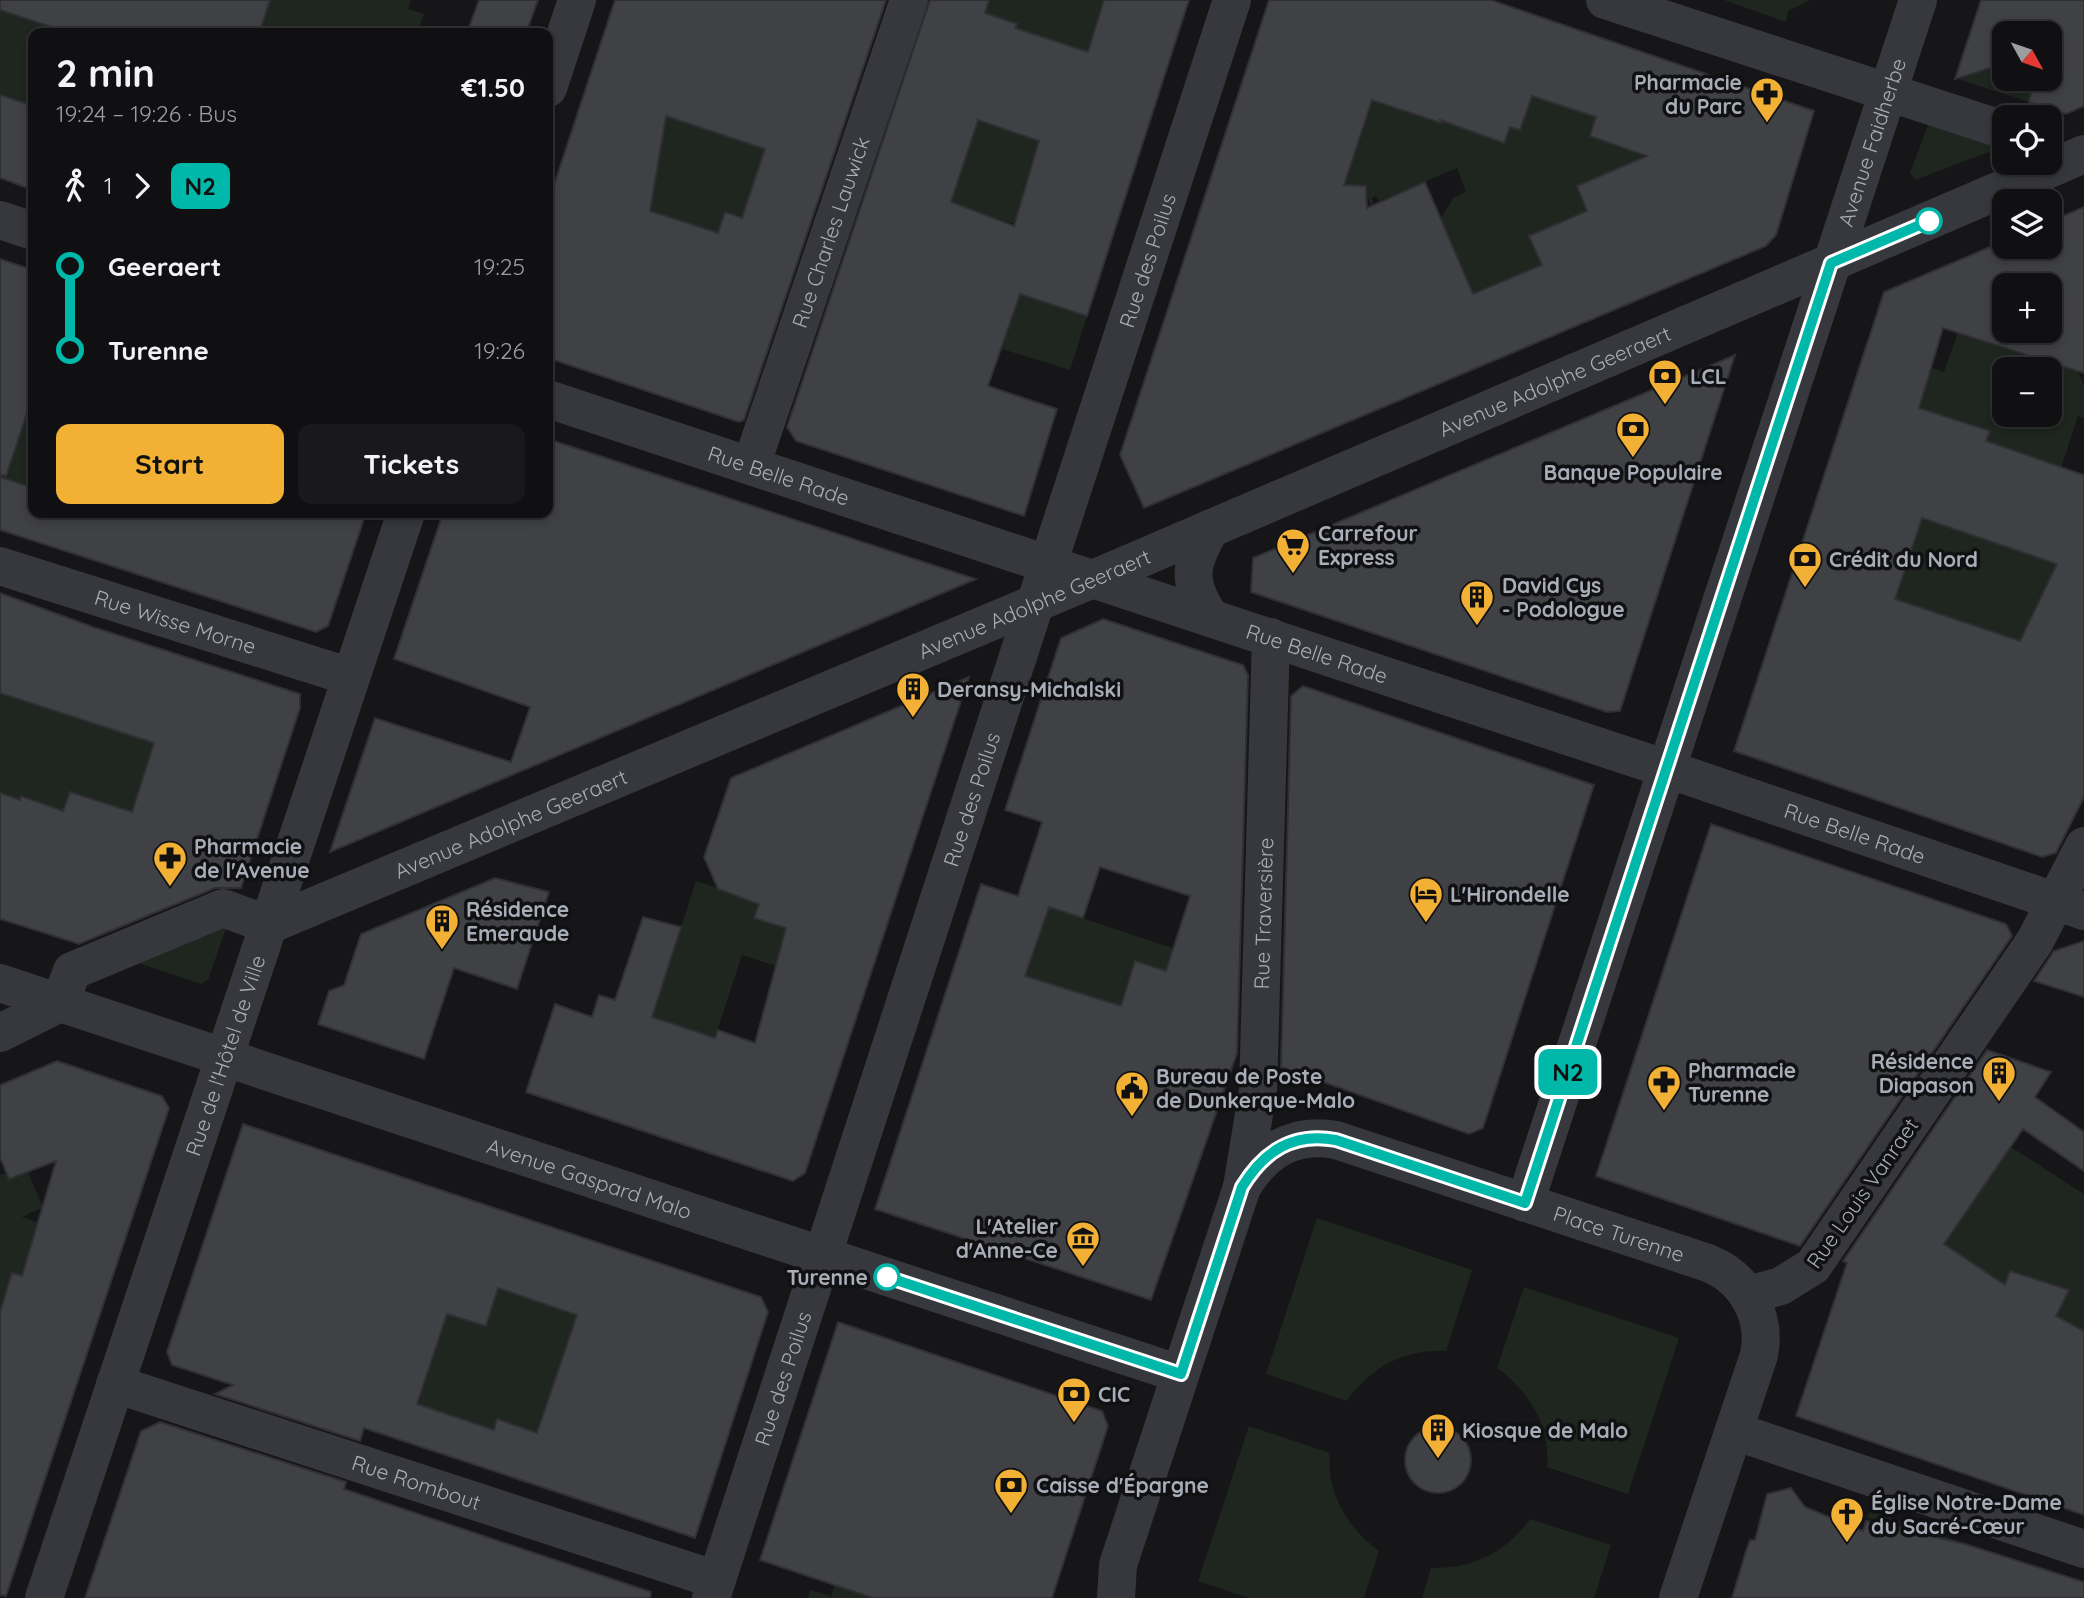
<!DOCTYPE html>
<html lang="en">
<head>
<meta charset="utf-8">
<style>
	:root { --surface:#101012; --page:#19191b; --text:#f1f3f6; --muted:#9c9d9f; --line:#303032; --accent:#f2b134 }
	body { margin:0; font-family:Quicksand,sans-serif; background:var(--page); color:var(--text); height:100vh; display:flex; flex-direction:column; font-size:26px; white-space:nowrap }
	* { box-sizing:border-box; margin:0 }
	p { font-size:23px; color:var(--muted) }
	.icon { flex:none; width:38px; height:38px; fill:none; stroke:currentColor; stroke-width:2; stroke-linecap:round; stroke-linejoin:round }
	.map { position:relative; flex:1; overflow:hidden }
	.panel { position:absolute; left:28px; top:28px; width:525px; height:490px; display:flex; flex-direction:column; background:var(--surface); border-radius:14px; box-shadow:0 4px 10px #0003,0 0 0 2px var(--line) }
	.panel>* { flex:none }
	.badge { padding:0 14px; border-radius:10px; font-size:24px; line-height:46px }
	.needle { width:46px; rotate:130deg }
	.controls { position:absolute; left:1992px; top:21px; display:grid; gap:14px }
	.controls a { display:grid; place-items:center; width:70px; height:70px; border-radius:14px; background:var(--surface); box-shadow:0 4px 10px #0003,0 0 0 2px var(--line); font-size:35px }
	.map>.badge { position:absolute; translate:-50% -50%; box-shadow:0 0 0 4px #fff }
	.legs { display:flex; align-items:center; gap:10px; height:77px; padding:0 28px; font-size:23px }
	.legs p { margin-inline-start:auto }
	.summary { display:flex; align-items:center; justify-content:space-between; height:119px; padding:0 28px }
	h1 { font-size:38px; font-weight:800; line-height:52px }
	.cta { display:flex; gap:14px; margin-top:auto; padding:14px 28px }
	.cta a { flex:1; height:80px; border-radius:14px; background:var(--accent); color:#111; font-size:28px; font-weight:800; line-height:80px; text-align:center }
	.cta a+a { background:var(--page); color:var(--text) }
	ul { padding:0 28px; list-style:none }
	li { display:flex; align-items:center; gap:24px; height:84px; font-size:26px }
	li i { display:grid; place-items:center; width:10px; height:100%; margin:0 9px; background:currentColor }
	li i::after { content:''; width:18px; height:18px; margin:-9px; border:5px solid; border-radius:50%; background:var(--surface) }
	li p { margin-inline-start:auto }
	li:first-child i { background:linear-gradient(#0000 50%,currentColor 0) }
	li:last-child i { background:linear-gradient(currentColor 50%,#0000 0) }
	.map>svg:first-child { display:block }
	.green { fill:#1e261f; fill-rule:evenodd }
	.building { fill:#404145; stroke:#303034; stroke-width:2; fill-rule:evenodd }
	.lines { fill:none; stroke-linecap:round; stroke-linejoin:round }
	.pedestrian { stroke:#37383d; stroke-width:38 }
	.minor { stroke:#37383d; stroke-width:38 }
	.tertiary { stroke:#37383d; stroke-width:38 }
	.line-1-casing { stroke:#fff; stroke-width:16 }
	.line-1 { stroke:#00b8aa; stroke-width:10 }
	.stop-1-dot { fill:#fff; stroke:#00b8aa; stroke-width:3.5 }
	.labels { text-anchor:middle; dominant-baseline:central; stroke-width:7; stroke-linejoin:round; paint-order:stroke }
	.poi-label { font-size:21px; font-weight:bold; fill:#a8adb8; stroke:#111113; text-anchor:start }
	.street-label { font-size:21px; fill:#a8adb8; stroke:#111113 }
	.stop-label { font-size:21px; font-weight:bold; fill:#a8adb8; stroke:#111113; text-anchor:end }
</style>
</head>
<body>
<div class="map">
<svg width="2084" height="1598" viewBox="0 0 2084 1598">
	<rect width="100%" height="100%" fill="#161618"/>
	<path class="green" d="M270 0H411L408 9 424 14 417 33H259Z
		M989 0H1104L1052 236 949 203 960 160 965 161 967 154 959 151 1016 25 985 13Z
		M1724 0H1810L1788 11 1786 22Z
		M0 10 70 33H33V106L0 95Z
		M1963 54 1974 71 1983 70 1990 64 2004 68V79H2036L2029 102 1961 80 1957 72Z
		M679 79 765 149 753 186 766 226 725 213 718 233 678 220 674 231 611 197 658 166 659 158 652 155Z
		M1443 90 1494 139 1503 143 1510 127 1520 130 1532 96 1596 117 1590 136 1659 128 1638 188 1577 187 1599 243 1547 228 1529 236 1547 276 1527 271 1473 294 1441 218 1453 198 1466 192 1457 168 1379 201 1376 196 1372 198 1373 203 1370 205 1365 186 1344 185 1372 100Z
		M1929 122 2002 147 1915 180 1910 173Z
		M1024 274 1042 301 1087 316 1070 370 999 348Z
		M1958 332 2077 369 2084 386V418L2078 416 2058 477 1986 441 1989 431 1919 408 1849 397 1865 346 1944 372ZM2004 369H2049V415H2004Z
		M12 336 33 343V488L5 479 30 404 0 394Z
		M1922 518 2057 564 2020 641 1895 598Z
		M168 652 182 656 151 752 138 822 42 871 21 797 20 800 6 795 0 803V693L49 701 48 709 83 721 86 713 106 719 103 727 120 732 131 700Z
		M740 859 786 928 780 946 801 953 795 972 742 955 709 1056 652 1017 696 881 730 892Z
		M1049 907 1178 950V1033L1092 996 1083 1019 1043 982 1020 974Z
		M229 920 208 980 201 984 129 960Z
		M2011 1147 2084 1194V1331L2056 1316 2069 1290 2011 1271 2005 1284 2019 1322 1886 1205Z
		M28 1172 43 1207 22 1217 59 1230 48 1285 12 1274 0 1313V1175L7 1173 10 1179Z
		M1317 1218 1472 1270 1446 1351C1406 1348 1369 1368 1347 1401L1266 1374Z
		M498 1287 577 1315 537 1433 498 1419 494 1430 448 1456 442 1454 454 1419 416 1407 446 1313 485 1326Z
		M1524 1287 1679 1338 1628 1494 1547 1467C1551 1427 1529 1391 1497 1368Z
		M1249 1426 1330 1453C1326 1492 1348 1529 1379 1551L1364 1598H1249L1198 1581Z
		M1870 1511 1987 1551 1895 1527 1896 1524 1892 1522 1888 1527 1867 1517Z
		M1530 1519 1611 1545 1594 1598H1422L1431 1568C1473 1569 1506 1552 1530 1519Z
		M839 1573 887 1598H808L810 1590 831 1596Z"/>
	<path class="building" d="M0 0H270L259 33H70L0 10Z
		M479 0H538L526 33H467Z
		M615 0H886L744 420 739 422 548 358V203ZM666 116 765 149 742 218 725 212 718 233 650 211Z
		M930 0H989L985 13 1017 24 1015 28 1088 52 1104 0H1189L1087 316 1020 294 988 386 1057 409 1024 516 796 441 787 427ZM978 120 1039 141 1014 226 951 202Z
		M1269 0H1491L1814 111 1776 235 1766 246 1144 508 1120 455ZM1532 96 1596 117 1590 136 1647 156 1577 186 1587 211 1529 236 1542 265 1473 294 1425 182 1367 208 1366 186 1344 185 1372 100 1441 123 1440 120 1504 143 1510 127 1520 130Z
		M1981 0H2084V106L2066 114 2029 102 2034 79H2049V33H2004V68L1996 66 1955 79Z
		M0 95 33 106V190L0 178Z
		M2084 207V373L1943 328 1919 408 1990 431 1986 441 2084 475V797L2056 853 2042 857 1734 751 1884 292 2004 241V247H2049V222ZM2004 285H2049V331H2004ZM1922 518 2057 564 2020 641 1895 599Z
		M0 259 33 270V395L6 476 0 475Z
		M1735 355 1620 711 1607 712 1251 592 1253 558Z
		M548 439 976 579 330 852 375 718 511 762 530 707 394 659 443 513H548Z
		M0 477 33 488V513H366L328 626 316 632 0 530Z
		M0 593 93 627 300 694V708L241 888H215L79 944 0 919V793L20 800 21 796 63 811 70 792 132 812 154 743 0 693Z
		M1103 619 1243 665 1248 675 1237 1053 1151 1300 875 1209 981 884 1018 896 1042 822 1005 810 1061 638ZM1100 867 1190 896 1166 971 1135 961 1121 1006 1025 976 1049 907 1083 918Z
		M969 677 805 1173 793 1181 526 1092 555 1004 592 1017 599 995 615 1000 643 917 681 927 652 1017 715 1038 718 1030 755 1043 786 928 754 918 759 904 718 889 704 857 731 778Z
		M1303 686 1594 785 1483 1128 1469 1134 1281 1067 1291 696Z
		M1711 824 2006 924 2012 936 1800 1246 1596 1176Z
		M495 878 549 892 517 989 454 968 424 1059 318 1024 329 991 344 985 361 934Z
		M2084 941V997L2034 981 2054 951Z
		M1987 1050 2051 1072 2035 1097 2084 1132V1171L2023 1129 1944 1244 2005 1285 2010 1271 2069 1290 2056 1316 2084 1331V1515L1796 1416 1847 1263 1843 1261Z
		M57 1061 162 1096 169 1108 6 1596 0 1595V1312L12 1273 22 1276 56 1161 9 1179 0 1158V1085Z
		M243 1124 761 1297 768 1312 695 1538 364 1428 360 1441 215 1394 233 1385 172 1365 167 1352ZM498 1288 577 1315 537 1433 497 1419 494 1430 417 1404 447 1314 486 1326Z
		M838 1322 1102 1411 1108 1426 1052 1598H873L760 1560Z
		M160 1422 346 1482 344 1489 651 1592 650 1598H85L141 1431Z
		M1405 1460a33 33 0 1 1 66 0a33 33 0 1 1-66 0Z
		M1791 1488 1805 1507 1863 1531 1866 1521 1965 1544 2084 1582V1598H1732L1746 1551 1750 1540H1755L1767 1494Z"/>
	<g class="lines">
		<g class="pedestrian">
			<path d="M60 1003 72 971 223 908 269 925"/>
			<path id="s1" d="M1242 1187 1258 1090 1271 637"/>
		</g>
		<g class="minor">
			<path d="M1605 0 2004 130"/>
			<path d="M548 88 577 0"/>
			<path d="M0 220 33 231"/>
			<path id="s2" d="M548 399 1667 769 2084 911"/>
			<path id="s3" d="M751 466 909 0"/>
			<path id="s4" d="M0 566 351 677"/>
			<path d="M1210 617C1186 581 1190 564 1211 528"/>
			<path id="s5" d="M269 925 1093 579 2084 154"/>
			<path d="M0 1033 60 1003"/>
			<path d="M1748 1295 1781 1286 1813 1266 2035 941 2084 846"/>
			<path id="s6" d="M115 1384 717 1580"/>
			<path d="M1734 1431 2084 1549"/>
			<path id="s7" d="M44 1598 406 513"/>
			<path id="s8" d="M711 1598 1232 0"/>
		</g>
		<g class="tertiary">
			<path id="s9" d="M0 983 1180 1374"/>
			<path id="s10" d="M1525 1203 1918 0"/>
			<path id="s11" d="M1116 1598 1118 1565 1242 1187C1264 1151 1293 1132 1336 1140L1708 1263C1745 1278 1767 1315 1759 1355L1678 1598"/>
		</g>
	</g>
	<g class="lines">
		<g class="line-1-casing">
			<path id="line-1" d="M887 1277 1181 1374 1242 1187C1264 1151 1293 1132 1336 1140L1525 1203 1831 263 1929 221"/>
		</g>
		<use href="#line-1" class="line-1"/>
	</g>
	<defs>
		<g id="pharmacy-pin" transform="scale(1.75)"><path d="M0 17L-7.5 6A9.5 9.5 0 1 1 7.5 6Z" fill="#f2b134" stroke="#111113"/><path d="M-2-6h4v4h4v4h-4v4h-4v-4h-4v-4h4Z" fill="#111"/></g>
		<g id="bank-pin" transform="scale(1.75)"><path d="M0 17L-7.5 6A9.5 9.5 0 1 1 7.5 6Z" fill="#f2b134" stroke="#111113"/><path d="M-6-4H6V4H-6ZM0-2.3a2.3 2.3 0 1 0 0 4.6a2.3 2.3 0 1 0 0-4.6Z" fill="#111"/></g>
		<g id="supermarket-pin" transform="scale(1.75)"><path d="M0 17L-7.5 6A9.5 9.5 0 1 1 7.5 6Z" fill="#f2b134" stroke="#111113"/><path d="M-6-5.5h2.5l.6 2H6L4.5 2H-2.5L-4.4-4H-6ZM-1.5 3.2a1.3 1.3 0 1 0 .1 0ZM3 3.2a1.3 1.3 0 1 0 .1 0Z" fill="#111"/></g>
		<g id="building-pin" transform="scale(1.75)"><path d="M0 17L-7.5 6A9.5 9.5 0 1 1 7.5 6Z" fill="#f2b134" stroke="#111113"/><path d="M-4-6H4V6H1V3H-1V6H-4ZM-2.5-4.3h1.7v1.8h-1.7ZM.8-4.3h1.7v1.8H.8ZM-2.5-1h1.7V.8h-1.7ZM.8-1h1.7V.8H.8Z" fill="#111"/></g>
		<g id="hotel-pin" transform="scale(1.75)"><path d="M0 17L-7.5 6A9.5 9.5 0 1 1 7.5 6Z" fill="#f2b134" stroke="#111113"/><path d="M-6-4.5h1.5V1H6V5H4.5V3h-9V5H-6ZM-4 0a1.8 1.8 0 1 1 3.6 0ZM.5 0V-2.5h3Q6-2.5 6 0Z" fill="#111"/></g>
		<g id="civic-pin" transform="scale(1.75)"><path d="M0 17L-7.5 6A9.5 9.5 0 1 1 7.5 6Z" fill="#f2b134" stroke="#111113"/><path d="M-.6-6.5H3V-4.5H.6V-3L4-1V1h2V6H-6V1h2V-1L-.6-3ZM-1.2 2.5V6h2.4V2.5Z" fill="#111"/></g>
		<g id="museum-pin" transform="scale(1.75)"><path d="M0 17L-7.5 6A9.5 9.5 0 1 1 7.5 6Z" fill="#f2b134" stroke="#111113"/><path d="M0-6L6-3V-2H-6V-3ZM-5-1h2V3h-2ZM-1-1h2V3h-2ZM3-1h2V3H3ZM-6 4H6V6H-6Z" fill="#111"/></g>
		<g id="church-pin" transform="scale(1.75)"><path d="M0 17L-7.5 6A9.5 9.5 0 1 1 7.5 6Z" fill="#f2b134" stroke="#111113"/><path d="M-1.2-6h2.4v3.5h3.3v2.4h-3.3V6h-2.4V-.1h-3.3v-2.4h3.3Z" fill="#111"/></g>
	</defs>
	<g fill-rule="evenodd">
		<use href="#pharmacy-pin" x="1767" y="94"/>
		<use href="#bank-pin" x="1665" y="376"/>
		<use href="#bank-pin" x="1633" y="429"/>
		<use href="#supermarket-pin" x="1293" y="545"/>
		<use href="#bank-pin" x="1805" y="559"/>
		<use href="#building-pin" x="1477" y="597"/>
		<use href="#building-pin" x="913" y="689"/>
		<use href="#pharmacy-pin" x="170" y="858"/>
		<use href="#hotel-pin" x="1426" y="894"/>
		<use href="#building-pin" x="442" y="921"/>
		<use href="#building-pin" x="1999" y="1073"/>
		<use href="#pharmacy-pin" x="1664" y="1082"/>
		<use href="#civic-pin" x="1132" y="1088"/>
		<use href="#museum-pin" x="1083" y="1238"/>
		<use href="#bank-pin" x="1074" y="1394"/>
		<use href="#building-pin" x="1438" y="1430"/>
		<use href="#bank-pin" x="1011" y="1485"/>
		<use href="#church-pin" x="1847" y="1514"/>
	</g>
	<g class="stop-1-dot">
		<circle cx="1929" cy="221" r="12"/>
		<circle cx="887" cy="1277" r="12"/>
	</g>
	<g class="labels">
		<g class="poi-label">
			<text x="1742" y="82" text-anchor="end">Pharmacie<tspan x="1742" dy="24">du Parc</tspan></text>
			<text x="1690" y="376">LCL</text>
			<text x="1633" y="472" text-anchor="middle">Banque Populaire</text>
			<text x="1318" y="533">Carrefour<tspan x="1318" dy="24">Express</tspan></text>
			<text x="1829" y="559">Crédit du Nord</text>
			<text x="1502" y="585">David Cys<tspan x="1502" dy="24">- Podologue</tspan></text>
			<text x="937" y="689">Deransy-Michalski</text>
			<text x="194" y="846">Pharmacie<tspan x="194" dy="24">de l'Avenue</tspan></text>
			<text x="1450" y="894">L'Hirondelle</text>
			<text x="466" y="909">Résidence<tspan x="466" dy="24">Emeraude</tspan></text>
			<text x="1974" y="1061" text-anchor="end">Résidence<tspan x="1974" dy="24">Diapason</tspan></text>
			<text x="1688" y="1070">Pharmacie<tspan x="1688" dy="24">Turenne</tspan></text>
			<text x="1156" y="1076">Bureau de Poste<tspan x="1156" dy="24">de Dunkerque-Malo</tspan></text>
			<text x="1058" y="1226" text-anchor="end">L'Atelier<tspan x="1058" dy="24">d'Anne-Ce</tspan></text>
			<text x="1098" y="1394">CIC</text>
			<text x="1462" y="1430">Kiosque de Malo</text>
			<text x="1036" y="1485">Caisse d'Épargne</text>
			<text x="1871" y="1502">Église Notre-Dame<tspan x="1871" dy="24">du Sacré-Cœur</tspan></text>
		</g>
		<g class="street-label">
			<text stroke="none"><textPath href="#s10" startOffset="1116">Avenue Faidherbe</textPath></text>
			<text stroke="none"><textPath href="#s3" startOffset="247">Rue Charles Lauwick</textPath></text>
			<text stroke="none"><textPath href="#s8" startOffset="1407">Rue des Poilus</textPath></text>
			<text stroke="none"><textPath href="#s5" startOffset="1396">Avenue Adolphe Geeraert</textPath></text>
			<text stroke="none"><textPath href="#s2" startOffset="243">Rue Belle Rade</textPath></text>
			<text stroke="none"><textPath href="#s5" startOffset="830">Avenue Adolphe Geeraert</textPath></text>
			<text stroke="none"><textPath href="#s4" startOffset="184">Rue Wisse Morne</textPath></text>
			<text stroke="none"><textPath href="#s2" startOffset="810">Rue Belle Rade</textPath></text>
			<text stroke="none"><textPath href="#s8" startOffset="840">Rue des Poilus</textPath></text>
			<text stroke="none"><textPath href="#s5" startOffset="262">Avenue Adolphe Geeraert</textPath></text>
			<text stroke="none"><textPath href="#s2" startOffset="1377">Rue Belle Rade</textPath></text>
			<text stroke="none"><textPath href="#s1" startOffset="275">Rue Traversière</textPath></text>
			<text stroke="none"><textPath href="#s7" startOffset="572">Rue de l'Hôtel de Ville</textPath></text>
			<text stroke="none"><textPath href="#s9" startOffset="621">Avenue Gaspard Malo</textPath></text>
			<text transform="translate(1862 1193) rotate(-55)">Rue Louis Vanraet</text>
			<text stroke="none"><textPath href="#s11" startOffset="842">Place Turenne</textPath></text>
			<text stroke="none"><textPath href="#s8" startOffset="231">Rue des Poilus</textPath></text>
			<text stroke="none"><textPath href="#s6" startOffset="317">Rue Rombout</textPath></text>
		</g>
		<g class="stop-label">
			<text x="868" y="1277">Turenne</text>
		</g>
	</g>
</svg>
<div class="controls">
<a><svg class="needle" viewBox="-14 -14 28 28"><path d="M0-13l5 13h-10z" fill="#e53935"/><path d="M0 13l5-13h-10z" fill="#9c9d9f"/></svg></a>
<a><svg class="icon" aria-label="locate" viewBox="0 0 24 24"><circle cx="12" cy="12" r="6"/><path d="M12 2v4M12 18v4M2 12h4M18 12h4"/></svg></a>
<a><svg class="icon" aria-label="layers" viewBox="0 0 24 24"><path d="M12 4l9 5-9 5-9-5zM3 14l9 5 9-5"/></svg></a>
<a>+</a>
<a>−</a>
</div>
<b class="badge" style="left:1568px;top:1072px;background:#00b8aa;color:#111">N2</b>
<section class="panel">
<div class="summary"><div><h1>2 min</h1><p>19:24 – 19:26 · Bus</p></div><b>€1.50</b></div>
<div class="legs"><svg class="icon" aria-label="walk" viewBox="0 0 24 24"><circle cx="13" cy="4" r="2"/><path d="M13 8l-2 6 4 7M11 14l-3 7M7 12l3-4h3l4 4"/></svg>1<svg class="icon" aria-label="forward" viewBox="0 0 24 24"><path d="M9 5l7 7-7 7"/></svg><b class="badge" style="background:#00b8aa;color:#111">N2</b></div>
<ul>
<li><i style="color:#00b8aa"></i><b>Geeraert</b><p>19:25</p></li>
<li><i style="color:#00b8aa"></i><b>Turenne</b><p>19:26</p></li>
</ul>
<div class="cta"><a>Start</a><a>Tickets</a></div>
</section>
</div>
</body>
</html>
